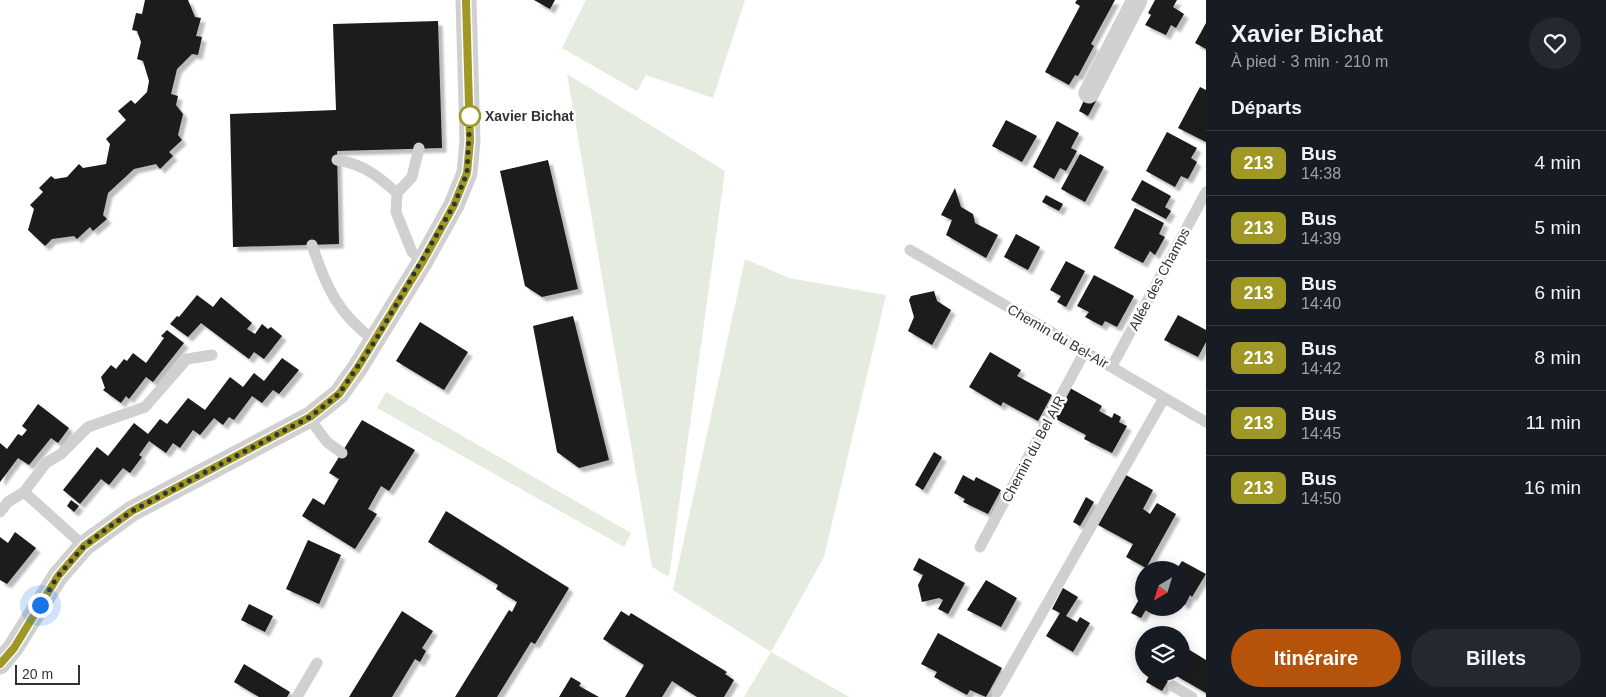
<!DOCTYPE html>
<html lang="fr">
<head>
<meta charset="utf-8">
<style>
	:root { --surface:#171b24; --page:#242831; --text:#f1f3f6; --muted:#9ea1a6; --line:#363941; --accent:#b45309 }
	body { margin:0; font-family:Helvetica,sans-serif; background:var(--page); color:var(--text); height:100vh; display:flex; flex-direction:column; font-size:19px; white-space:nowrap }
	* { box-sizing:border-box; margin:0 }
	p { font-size:16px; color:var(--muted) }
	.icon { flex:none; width:28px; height:28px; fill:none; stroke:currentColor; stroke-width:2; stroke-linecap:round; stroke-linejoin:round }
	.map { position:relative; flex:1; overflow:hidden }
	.panel { display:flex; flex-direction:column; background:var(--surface); width:400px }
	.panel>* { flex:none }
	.badge { padding:0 10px; border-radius:8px; font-size:18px; line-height:32px }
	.needle { width:32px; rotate:218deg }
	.fabs { position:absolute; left:1135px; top:561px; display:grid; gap:10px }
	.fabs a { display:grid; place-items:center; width:55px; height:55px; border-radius:50%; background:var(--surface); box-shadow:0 2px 12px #0003; font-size:25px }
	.scale { position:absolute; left:15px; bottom:12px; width:65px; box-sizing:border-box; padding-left:5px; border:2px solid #333; border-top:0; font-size:14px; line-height:18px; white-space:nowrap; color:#333; -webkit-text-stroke:4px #fff; paint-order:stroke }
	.you { position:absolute; width:25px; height:25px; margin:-12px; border:4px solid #fff; border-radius:50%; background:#1a73e8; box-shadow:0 0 0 8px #1a73e833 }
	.map>.badge { position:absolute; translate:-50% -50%; box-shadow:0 0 0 2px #fff }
	h2 { padding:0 25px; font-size:19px; line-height:45px }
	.round { display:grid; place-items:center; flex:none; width:52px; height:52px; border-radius:26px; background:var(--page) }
	.summary { display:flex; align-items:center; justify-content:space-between; height:85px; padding:0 25px }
	h1 { font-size:24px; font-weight:800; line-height:38px }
	.button { display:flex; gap:10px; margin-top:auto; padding:10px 25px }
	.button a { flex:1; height:58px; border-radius:30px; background:var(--accent); color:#fff; font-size:20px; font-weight:800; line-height:58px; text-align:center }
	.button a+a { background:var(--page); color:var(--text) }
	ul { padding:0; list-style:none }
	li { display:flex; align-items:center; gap:15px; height:65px; padding:0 25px; border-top:1px solid var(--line) }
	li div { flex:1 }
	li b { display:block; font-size:19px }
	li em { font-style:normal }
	li .badge { min-width:55px; font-weight:700; text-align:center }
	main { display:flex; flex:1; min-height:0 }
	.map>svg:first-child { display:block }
	.green { fill:#e5ecdf }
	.building { fill:#1a1a1a; filter:url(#shadow) }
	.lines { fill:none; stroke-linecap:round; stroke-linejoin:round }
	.service { stroke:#d0d0d0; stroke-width:11 }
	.minor { stroke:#d0d0d0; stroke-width:21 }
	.line-casing { stroke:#fff; stroke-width:11 }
	.line { stroke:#9f9825; stroke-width:8 }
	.walk { stroke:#333; stroke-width:5; stroke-dasharray:0 9 }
	.stop-dot { fill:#fff; stroke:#9f9825; stroke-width:2.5 }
	.labels { text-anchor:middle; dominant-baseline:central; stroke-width:5; stroke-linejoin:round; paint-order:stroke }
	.stop-label { font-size:14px; font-weight:bold; fill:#333; stroke:#fff; text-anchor:start }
	.street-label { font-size:14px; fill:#333; stroke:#fff }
</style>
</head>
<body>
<main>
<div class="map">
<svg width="1206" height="697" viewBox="0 0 1206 697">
	<defs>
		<filter id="shadow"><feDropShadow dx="4.5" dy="4.5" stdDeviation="1" flood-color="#0004"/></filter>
	</defs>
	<rect width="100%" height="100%" fill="#fff"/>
	<path class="green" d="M586 0H745L713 98 646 75 637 91 562 48Z
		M567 74 725 171 669 577 652 567Z
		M745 259 789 278 886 295 824 557 771 652 849 697H744L771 652 673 590Z
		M386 392 631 533 624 547 377 408Z"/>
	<path class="building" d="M145 0H188L195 17 201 18 196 36 202 37 198 55 192 54 177 69 171 94 178 96 176 105 183 114 178 135 182 140 169 152 173 156 160 169 156 164 134 169 108 193 103 215 107 219 93 231 90 227 77 239 74 236 52 239 45 246 28 230 34 209 30 205 43 192 39 188 51 176 55 179 67 177 79 164 83 168 106 164 110 144 106 139 126 120 118 111 131 100 135 104 147 92 149 81 143 61 137 59 141 42 137 31 132 30 136 13 142 14Z
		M534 0H555L550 9Z
		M1077 0H1115L1091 44 1094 46 1078 76 1075 75 1069 85 1045 72 1080 6 1075 3Z
		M1155 0H1177L1173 7 1184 14 1176 28 1171 25 1166 35 1145 25 1151 15 1148 13Z
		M438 21 442 148 337 151 339 244 233 247 230 114 336 110 333 24Z
		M1206 23V49L1195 43Z
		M1200 87 1206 90V142L1178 128Z
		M1087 94 1097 99 1088 116 1079 111Z
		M1006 120 1037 136 1022 162 992 146Z
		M1057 121 1079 133 1071 148 1077 151 1066 171 1060 168 1054 179 1033 167Z
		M1167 132 1197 148 1191 158 1197 162 1188 179 1181 176 1175 187 1146 171Z
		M1080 154 1104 167 1085 202 1061 189Z
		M548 160 578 289 542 297 525 286 500 171Z
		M1142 180 1171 196 1165 207 1171 211 1166 219 1131 200Z
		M955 188 961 207 973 214 975 223 998 235 986 258 946 235 952 220 941 215Z
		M1046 195 1063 204 1059 211 1042 202Z
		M1135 208 1164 223 1159 234 1165 237 1155 255 1150 251 1143 263 1114 248Z
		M1016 234 1040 247 1028 270 1004 257Z
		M1066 261 1085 271 1066 307 1057 302 1061 296 1050 290Z
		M1094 275 1134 296 1117 327 1105 321 1102 326 1085 317 1089 312 1077 306Z
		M934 291 937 301 951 310 932 345 908 331 914 317 909 300 911 296Z
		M197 295 213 307 221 297 252 323 247 329 255 334 262 324 268 329 271 327 282 336 264 359 254 352 249 359 201 323 188 337 170 324 177 316 179 317Z
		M1178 315 1206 330V342L1198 357 1164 340Z
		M573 316 609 460 579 468 557 452 533 326Z
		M420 322 468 352 444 390 396 361Z
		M167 330 184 343 153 382 146 377 129 399 126 396 121 403 103 390 105 388 101 377 111 365 116 369 124 359 127 361 133 353 146 363 164 338 161 336Z
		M990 352 1021 370 1017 376 1052 395 1038 421 1003 402 1001 406 969 387Z
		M282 358 299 370 279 394 273 390 262 403 252 396 234 420 229 417 223 425 214 418 200 435 193 430 180 448 173 443 166 453 149 441 139 455 142 457 130 473 123 468 109 485 101 479 80 504 63 490 97 447 108 456 134 423 148 434 160 419 167 424 188 398 205 410 230 377 243 387 254 373 264 381Z
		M1070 388 1102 406 1099 411 1112 418 1114 413 1121 417 1119 422 1127 426 1112 453 1084 439 1086 435 1054 418Z
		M38 404 69 428 58 443 51 438 29 465 18 458 0 482V443L7 449 18 434 22 436 27 430 22 426Z
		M362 420 415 450 389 491 381 486 368 509 377 514 355 549 302 516 313 498 324 505 339 479 329 473Z
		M934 452 942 457 923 490 915 485Z
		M963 475 974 481 976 477 1001 490 988 514 963 502 965 499 954 493Z
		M1126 475 1153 490 1143 509 1150 514 1157 503 1176 514 1146 568 1126 557 1133 544 1098 525Z
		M1086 497 1094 502 1080 526 1073 522Z
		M71 500 79 506 74 512 67 506Z
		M446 511 569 588 535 644 531 642 497 697H455L509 610 512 612 517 602 496 589 498 585 428 542Z
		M15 532 36 548 7 584 0 580V537L8 543Z
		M308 540 341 555 319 604 286 589Z
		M919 558 965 583 948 614 938 609 943 600 939 598 922 602 918 585 923 575 913 570Z
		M1182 561 1206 574 1192 597 1190 595 1185 605 1181 603V570H1176Z
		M986 580 1017 598 1001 627 967 610Z
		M1063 588 1078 597 1066 616 1077 622 1080 617 1090 623 1073 652 1046 636 1060 613 1052 609Z
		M1144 591V608H1147L1141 618 1131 613Z
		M249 604 273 616 265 632 241 620Z
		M402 611 433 631 422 648 426 651 420 662 415 659 392 697H349Z
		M621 611 629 616 631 613 727 672 725 674 734 680 724 697H697L672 681 662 697H625L644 665 603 639Z
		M938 633 1002 668 986 697 970 690 967 695 934 677 937 672 921 664Z
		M1188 649 1206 660V693L1173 674 1181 672V660Z
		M244 664 290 692 287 697H259L234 682Z
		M1151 672 1168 681 1162 691 1146 682Z
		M571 677 581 683 579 686 599 697H559Z"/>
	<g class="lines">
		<path class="service" d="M419 148 412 177 397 193 396 212 412 252 423 261
			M337 160C363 164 378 176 397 193
			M312 245C326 287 338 314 375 341
			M910 250 1206 422
			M1112 366 1206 192
			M309 418 327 442 342 453
			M24 492 84 546
			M0 512 8 502 24 492 46 463 61 454 88 427 145 407 187 359 212 355
			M980 547 1085 351
			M1173 686 1192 697
			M997 692 1164 398
			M297 697 317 663"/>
		<path class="minor" d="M1089 93 1137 0
			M0 664 13 648 58 576 84 546 132 511 310 417 339 394 358 367 423 261 454 205 467 173 470 141 466 0"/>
	</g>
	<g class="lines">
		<g class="line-casing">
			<path id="line" d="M0 664 14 648 58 576 84 546 132 511 310 417 339 394 358 367 423 261 454 205 467 173 470 141 466 0"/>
		</g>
		<use href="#line" class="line"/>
		<path class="walk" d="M40 605 58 576 84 546 101 533 132 511 310 417 339 394 375 341 454 205 467 173 470 116"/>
	</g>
	<circle class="stop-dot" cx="470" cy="116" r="10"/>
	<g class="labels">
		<g class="stop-label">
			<text x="485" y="116">Xavier Bichat</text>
		</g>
		<g class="street-label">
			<text transform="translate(1159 279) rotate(-62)">Allée des Champs</text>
			<text transform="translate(1058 336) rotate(30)">Chemin du Bel-Air</text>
			<text transform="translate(1033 449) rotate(-62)">Chemin du Bel AIR</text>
		</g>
	</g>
</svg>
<div class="fabs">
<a><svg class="needle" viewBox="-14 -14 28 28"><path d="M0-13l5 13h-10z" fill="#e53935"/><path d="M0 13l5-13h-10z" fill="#9ea1a6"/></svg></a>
<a><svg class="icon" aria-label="layers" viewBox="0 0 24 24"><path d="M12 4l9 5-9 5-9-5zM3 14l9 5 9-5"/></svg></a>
</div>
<div class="scale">20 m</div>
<div class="you" style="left:40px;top:605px"></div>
</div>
<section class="panel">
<div class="summary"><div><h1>Xavier Bichat</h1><p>À pied · 3 min · 210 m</p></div><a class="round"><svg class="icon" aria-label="heart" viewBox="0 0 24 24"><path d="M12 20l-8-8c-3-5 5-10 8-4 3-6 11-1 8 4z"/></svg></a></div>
<h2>Départs</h2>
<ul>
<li><span class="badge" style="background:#9f9825;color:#fff">213</span><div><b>Bus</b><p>14:38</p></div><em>4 min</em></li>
<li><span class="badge" style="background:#9f9825;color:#fff">213</span><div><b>Bus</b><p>14:39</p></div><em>5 min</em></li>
<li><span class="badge" style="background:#9f9825;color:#fff">213</span><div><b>Bus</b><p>14:40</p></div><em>6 min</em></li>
<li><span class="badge" style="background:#9f9825;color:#fff">213</span><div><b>Bus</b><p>14:42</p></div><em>8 min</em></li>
<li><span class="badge" style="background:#9f9825;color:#fff">213</span><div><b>Bus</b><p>14:45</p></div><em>11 min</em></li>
<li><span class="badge" style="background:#9f9825;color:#fff">213</span><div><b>Bus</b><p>14:50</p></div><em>16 min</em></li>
</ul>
<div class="button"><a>Itinéraire</a><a>Billets</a></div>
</section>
</main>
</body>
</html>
